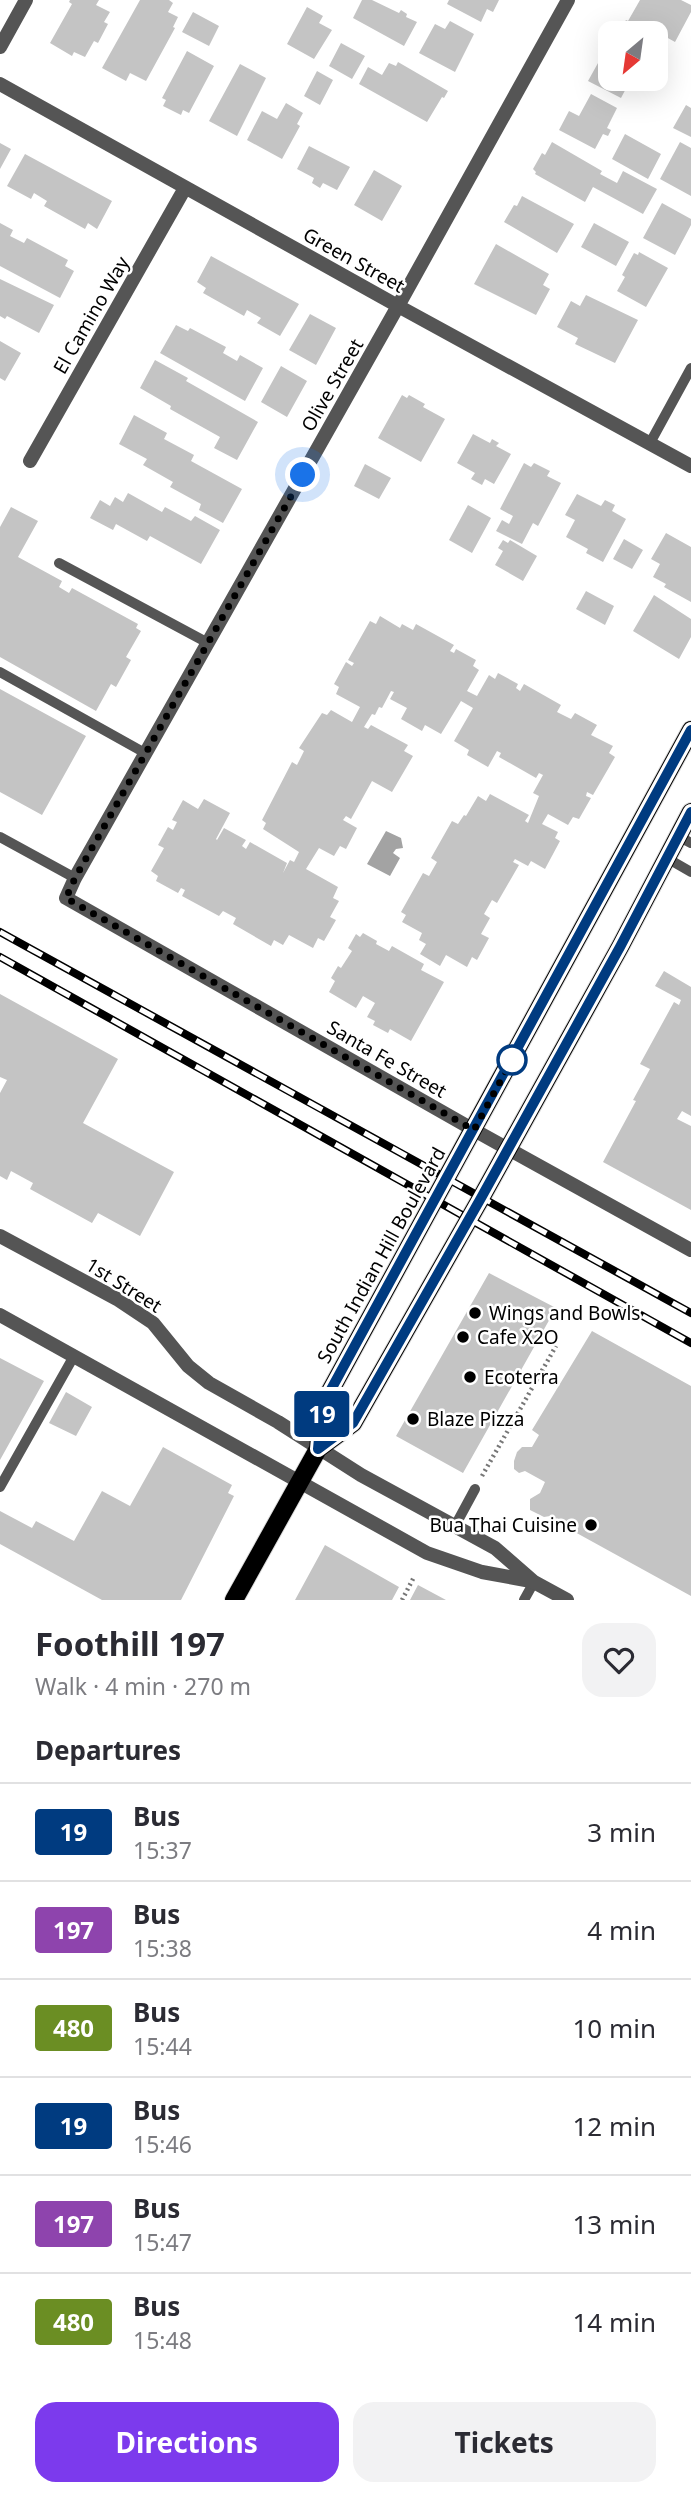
<!DOCTYPE html>
<html lang="en">
<head>
<meta charset="utf-8">
<style>
	:root { --surface:#fff; --page:#f2f2f3; --text:#2b2b33; --muted:#7c7c81; --line:#e1e1e2; --accent:#7c3aed }
	body { margin:0; font-family:"Noto Sans",sans-serif; background:var(--page); color:var(--text); height:100vh; display:flex; flex-direction:column; font-size:26px; white-space:nowrap }
	* { box-sizing:border-box; margin:0 }
	p { font-size:23px; color:var(--muted) }
	.icon { flex:none; width:38px; height:38px; fill:none; stroke:currentColor; stroke-width:2; stroke-linecap:round; stroke-linejoin:round }
	.map { position:relative; height:1600px; overflow:hidden }
	.drawer { display:flex; flex-direction:column; background:var(--surface); flex:1 }
	.drawer>* { flex:none }
	.badge { padding:0 14px; border-radius:5px; font-size:24px; line-height:46px }
	.needle { width:46px; rotate:209deg }
	.fabs { position:absolute; left:598px; top:21px; display:grid; gap:14px }
	.fabs a { display:grid; place-items:center; width:70px; height:70px; border-radius:14px; background:var(--surface); box-shadow:0 7px 28px #0002; font-size:35px }
	.you { position:absolute; width:35px; height:35px; margin:-18px; border:5px solid #fff; border-radius:50%; background:#1a73e8; box-shadow:0 0 0 10px #1a73e833 }
	.map>.badge { position:absolute; translate:-50% -50%; box-shadow:0 0 0 4px #fff }
	h2 { padding:0 35px; font-size:26px; line-height:63px }
	.round { display:grid; place-items:center; flex:none; width:74px; height:74px; border-radius:21px; background:var(--page) }
	.summary { display:flex; align-items:center; justify-content:space-between; height:119px; padding:0 35px }
	h1 { font-size:33px; font-weight:700; line-height:52px }
	.primary-button { display:flex; gap:14px; margin-top:auto; padding:14px 35px }
	.primary-button a { flex:1; height:80px; border-radius:21px; background:var(--accent); color:#fff; font-size:28px; font-weight:700; line-height:80px; text-align:center }
	.primary-button a+a { background:var(--page); color:var(--text) }
	ul { padding:0; list-style:none }
	li { display:flex; align-items:center; gap:21px; height:98px; padding:0 35px; border-top:2px solid var(--line) }
	li div { flex:1 }
	li b { display:block; font-size:26px }
	li em { font-style:normal }
	li .badge { min-width:77px; font-weight:700; text-align:center }
	.map>svg:first-child { display:block }
	.water { fill:#a3a3a3 }
	.building { fill:#c4c4c4 }
	.lines { fill:none; stroke-linecap:round; stroke-linejoin:round }
	.primary-casing { stroke:#dbdbdb; stroke-width:20 }
	.path { stroke:#777; stroke-width:4.5; stroke-dasharray:2 3.5; stroke-linecap:butt }
	.service { stroke:#555; stroke-width:10 }
	.minor { stroke:#555; stroke-width:14 }
	.primary { stroke:#000; stroke-width:18 }
	.rail-casing { stroke:#000; stroke-width:8 }
	.rail { stroke:#fff; stroke-width:5; stroke-dasharray:16; stroke-linecap:butt }
	.line-casing { stroke:#fff; stroke-width:16 }
	.line { stroke:#003b80; stroke-width:10 }
	.walk { stroke:#000; stroke-width:7; stroke-dasharray:0 12.6 }
	.stop-dot { fill:#fff; stroke:#003b80; stroke-width:3.5 }
	.poi-dot { fill:#000; stroke:#fff; stroke-width:2.5 }
	.labels { text-anchor:middle; dominant-baseline:central; stroke-width:5; stroke-linejoin:round; paint-order:stroke }
	.street-label { font-size:19px; fill:#000; stroke:#fff }
	.poi-label { font-size:19px; fill:#000; stroke:#fff; text-anchor:start }
</style>
</head>
<body>
<div class="map">
<svg width="691" height="1600" viewBox="0 0 691 1600">
	<rect width="100%" height="100%" fill="#fff"/>
	<path class="water" d="M386 831 401 838 403 848 396 849 393 853 400 858 390 876 367 864Z"/>
	<path class="building" d="M70 0H99L96 5 110 12 104 22 108 24 98 43 94 41 85 57 74 52 72 56 50 43 72 4 69 2Z
		M140 0H169L173 3 168 12 178 17 173 27 175 28 146 81 130 73 126 81 102 68Z
		M362 0H372L399 13 401 10 407 14 406 17 417 22 404 46 353 18Z
		M449 0H499L493 12 487 9 481 22 447 4Z
		M640 0H681L691 5V12L675 42 666 37 663 43 656 40V33H645L639 30 637 33 619 31 626 20 628 21Z
		M307 7 323 16 319 23 332 30 314 59 287 44Z
		M193 12 219 26 209 46 182 32Z
		M450 21 474 34 455 72 419 53 435 24 445 29Z
		M341 43 365 56 352 79 329 66Z
		M611 47V79H631L621 98 588 81 603 54 606 56Z
		M187 51 214 66 189 113 183 110 181 115 163 106 166 100 162 98Z
		M398 62 448 91 444 98 442 97 427 122 359 84 368 67 382 75 389 63 396 66Z
		M240 64 266 78 237 136 209 121Z
		M317 71 333 80 320 105 304 96Z
		M591 94 617 108 607 128 611 130 608 136 603 134 595 149 559 130 569 111 579 116Z
		M286 103 303 113 297 124 300 126 282 159 247 140 262 111 277 119Z
		M686 105 691 108V137L673 128Z
		M625 134 661 154 648 179 612 159Z
		M552 142 602 171 600 174 617 183 623 171 657 189 643 214 593 187 585 202 535 174 536 172 533 169 542 153 545 155Z
		M680 142 691 148V196L660 179Z
		M0 143 11 149 0 169Z
		M309 146 350 167 337 190 323 183 320 188 312 183 314 178 297 169Z
		M25 154 112 201 97 229 88 223 85 229 44 206 47 201 34 193 31 199 7 186Z
		M374 170 402 186 382 221 354 205Z
		M522 196 574 224 557 253 504 222 514 205 517 206Z
		M662 203 691 219V225L675 255 643 238Z
		M0 223 13 230 10 236 24 243 27 238 68 260 65 266 74 271 60 298 0 266Z
		M594 223 629 242 616 266 581 247Z
		M496 244 549 274 543 285 550 289 536 315 474 284Z
		M639 252 668 268 646 307 617 291 625 277 622 275 634 253 638 255Z
		M211 256 299 304 280 336 257 323 261 318 247 310 244 316 203 293 206 288 197 282Z
		M0 279 54 305 39 333 7 316 5 319 0 316Z
		M586 295 638 320 615 363 575 344 578 338 557 327 571 301 580 306Z
		M310 314 336 328 316 365 289 350Z
		M176 325 188 331 190 328 226 347 223 353 237 361 240 355 263 368 245 401 160 353Z
		M0 341 21 353 5 381 0 378Z
		M155 360 188 378 186 381 258 422 237 460 214 448 220 437 170 409 171 406 140 388Z
		M281 366 307 381 287 417 261 402Z
		M402 395 407 398 409 395 425 404 423 407 445 419 421 462 378 438Z
		M134 415 167 433 164 439 194 455 191 461 242 489 223 523 199 510 201 504 170 487 173 482 143 465 147 459 119 444Z
		M473 434 490 443 492 439 499 443 496 446 511 454 494 484 485 479 482 485 471 479 475 473 457 463Z
		M524 463 531 467 534 463 550 471 547 476 561 483 538 526 533 523 522 544 496 531 502 520 509 524 513 516 500 509Z
		M365 464 391 478 379 499 354 486Z
		M128 493 162 512 165 507 191 521 195 516 220 530 201 564 150 536 147 541 116 524 113 530 90 518 100 500 110 506 115 497 123 502Z
		M577 494 601 506 605 500 615 505 612 511 626 519 603 562 586 553 588 549 566 537 575 520 565 515Z
		M468 505 491 518 472 553 449 540Z
		M11 507 38 521 18 557 62 581 59 587 69 593 72 588 138 624 136 628 141 631 126 657 131 660 116 687 111 684 96 711 0 657V527Z
		M666 533 691 547V602L664 587 666 584 653 577 660 564 651 559Z
		M624 539 643 550 632 569 613 559Z
		M503 540 508 543 510 540 537 556 523 581 495 565 503 551 498 548Z
		M586 591 614 606 605 625 576 609Z
		M654 595 691 619V637L679 659 633 631Z
		M380 616 400 628 402 624 413 630 416 624 454 645 450 651 454 653 456 649 476 660 473 666 479 670 467 691 477 696 489 675 495 679 498 673 518 684 516 688 520 691 524 684 561 705 557 712 571 719 575 713 597 725 591 735 613 746 609 753 615 757 593 795 587 792 586 796 591 798 579 819 573 817 568 825 548 814 542 824 558 832 555 838 560 841 545 869 531 861 528 866 515 859 513 862 519 865 497 903 492 900 484 914 490 918 481 934 489 938 477 960 472 957 467 967 446 955 440 966 420 954 426 944 419 940 422 933 402 922 406 915 401 912 423 873 429 876 437 862 431 858 452 821 458 824 464 815 466 816 478 796 486 801 490 794 529 815 525 821 528 823 539 796 533 793 543 775 539 773 536 778 499 757 501 753 497 751 488 767 467 755 469 750 454 741 473 708 461 701 441 734 425 725 422 731 401 719 407 708 390 699 394 692 391 691 382 708 379 707 375 715 372 714 364 727 368 729 371 725 408 745 404 751 413 756 392 792 372 781 351 819 346 816 343 820 357 828 346 849 340 846 334 856 319 848 306 869 338 887 333 898 339 901 330 917 336 920 324 941 318 938 313 948 289 935 283 945 274 940 271 946 233 924 236 918 223 911 219 916 182 896 185 890 181 888 178 893 156 881 158 876 151 871 164 848 158 845 168 827 173 830 177 822 172 820 183 800 198 809 204 799 230 813 216 839 217 840 224 828 246 840 242 846 246 849 250 842 287 863 283 873 290 860 294 862 299 852 263 829 266 823 262 820 292 762 297 765 304 751 299 748 322 713 327 715 331 710 352 722 360 707 336 694 339 687 334 684 346 662 352 666 354 663 348 660 370 621 376 624Z
		M0 689 86 736 42 815 0 792Z
		M363 933 377 941 376 944 389 951 392 946 424 964 421 970 444 982 411 1041 390 1029 388 1033 373 1025 375 1021 367 1017 375 1003 363 996 356 1008 329 992 335 981 331 978 338 966 341 968 352 951 348 948 356 934 360 937Z
		M664 971 691 987V1116L682 1111 677 1119 691 1126V1210L603 1162 636 1101 633 1100 650 1069 640 1064 674 1002 679 1005 681 1000 655 986Z
		M0 994 118 1059 83 1123 174 1172 140 1236 98 1213 92 1223 30 1189 33 1183 11 1171 7 1180 0 1176V1093L7 1080 0 1077Z
		M489 1273 556 1308 463 1473 396 1436Z
		M592 1331 691 1386V1596L573 1531V1528L550 1516 544 1517 530 1510V1499L540 1493 545 1482 525 1471 519 1473 514 1469V1461L517 1452 522 1447H532L539 1435 532 1430Z
		M0 1358 44 1381 0 1460Z
		M66 1392 92 1407 76 1436 49 1423Z
		M163 1447 232 1485 228 1493 234 1496 181 1600H102L0 1544V1511L32 1528 36 1521 74 1541 102 1491 130 1506Z
		M325 1545 399 1587 392 1600H295Z
		M418 1585 446 1600H410Z"/>
	<g class="lines">
		<g class="primary-casing">
			<path id="primary" d="M318 1449 353 1423 481 1198 620 947 691 812
				M234 1600 318 1449 322 1406 691 730"/>
		</g>
		<path class="path" d="M482 1476 556 1346
			M402 1600 414 1577"/>
		<path class="service" d="M650 443 691 368
			M59 563 208 643
			M0 672 145 753
			M678 836 691 843
			M0 837 75 878
			M665 857 691 872
			M0 1487 74 1356
			M455 1526 475 1489
			M524 1600 534 1582"/>
		<path class="minor" d="M568 0 398 306 75 878 66 898 474 1130 691 1250
			M0 47 26 0
			M0 84 398 306 691 466
			M30 461 185 188
			M0 1236 117 1299 153 1323 188 1366 209 1383 278 1422 361 1475 495 1548 534 1582 567 1600
			M0 1315 427 1553 482 1572 531 1581"/>
		<use href="#primary" class="primary"/>
		<g class="rail-casing">
			<path id="rail" d="M0 932 691 1313
				M0 957 691 1343"/>
		</g>
		<use href="#rail" class="rail"/>
	</g>
	<g class="lines">
		<g class="line-casing">
			<path id="line" d="M691 730 322 1406 318 1449 353 1423 481 1198 620 947 691 812"/>
		</g>
		<use href="#line" class="line"/>
		<path class="walk" d="M303 475 75 878 66 898 474 1130 513 1058 512 1060"/>
	</g>
	<circle class="stop-dot" cx="512" cy="1060" r="14"/>
	<g class="poi-dot">
		<circle cx="475" cy="1313" r="7"/>
		<circle cx="463" cy="1337" r="7"/>
		<circle cx="470" cy="1377" r="7"/>
		<circle cx="413" cy="1419" r="7"/>
		<circle cx="591" cy="1525" r="7"/>
	</g>
	<g class="labels">
		<g class="street-label">
			<text transform="translate(354 260) rotate(29)">Green Street</text>
			<text transform="translate(91 315) rotate(-60)">El Camino Way</text>
			<text transform="translate(332 385) rotate(-60)">Olive Street</text>
			<text transform="translate(387 1059) rotate(30)">Santa Fe Street</text>
			<text transform="translate(381 1255) rotate(-61)">South Indian Hill Boulevard</text>
			<text transform="translate(124 1285) rotate(32)">1st Street</text>
		</g>
		<g class="poi-label">
			<text x="489" y="1313">Wings and Bowls</text>
			<text x="477" y="1337">Cafe X2O</text>
			<text x="484" y="1377">Ecoterra</text>
			<text x="427" y="1419">Blaze Pizza</text>
			<text x="577" y="1525" text-anchor="end">Bua Thai Cuisine</text>
		</g>
	</g>
</svg>
<div class="fabs">
<a><svg class="needle" viewBox="-14 -14 28 28"><path d="M0-13l5 13h-10z" fill="#e53935"/><path d="M0 13l5-13h-10z" fill="#7c7c81"/></svg></a>
</div>
<div class="you" style="left:303px;top:475px"></div>
<b class="badge" style="left:322px;top:1414px;background:#003b80;color:#fff">19</b>
</div>
<section class="drawer">
<div class="summary"><div><h1>Foothill 197</h1><p>Walk · 4 min · 270 m</p></div><a class="round"><svg class="icon" aria-label="heart" viewBox="0 0 24 24"><path d="M12 20l-8-8c-3-5 5-10 8-4 3-6 11-1 8 4z"/></svg></a></div>
<h2>Departures</h2>
<ul>
<li><span class="badge" style="background:#003b80;color:#fff">19</span><div><b>Bus</b><p>15:37</p></div><em>3 min</em></li>
<li><span class="badge" style="background:#8e44ad;color:#fff">197</span><div><b>Bus</b><p>15:38</p></div><em>4 min</em></li>
<li><span class="badge" style="background:#6b8e23;color:#fff">480</span><div><b>Bus</b><p>15:44</p></div><em>10 min</em></li>
<li><span class="badge" style="background:#003b80;color:#fff">19</span><div><b>Bus</b><p>15:46</p></div><em>12 min</em></li>
<li><span class="badge" style="background:#8e44ad;color:#fff">197</span><div><b>Bus</b><p>15:47</p></div><em>13 min</em></li>
<li><span class="badge" style="background:#6b8e23;color:#fff">480</span><div><b>Bus</b><p>15:48</p></div><em>14 min</em></li>
</ul>
<div class="primary-button"><a>Directions</a><a>Tickets</a></div>
</section>
</body>
</html>
